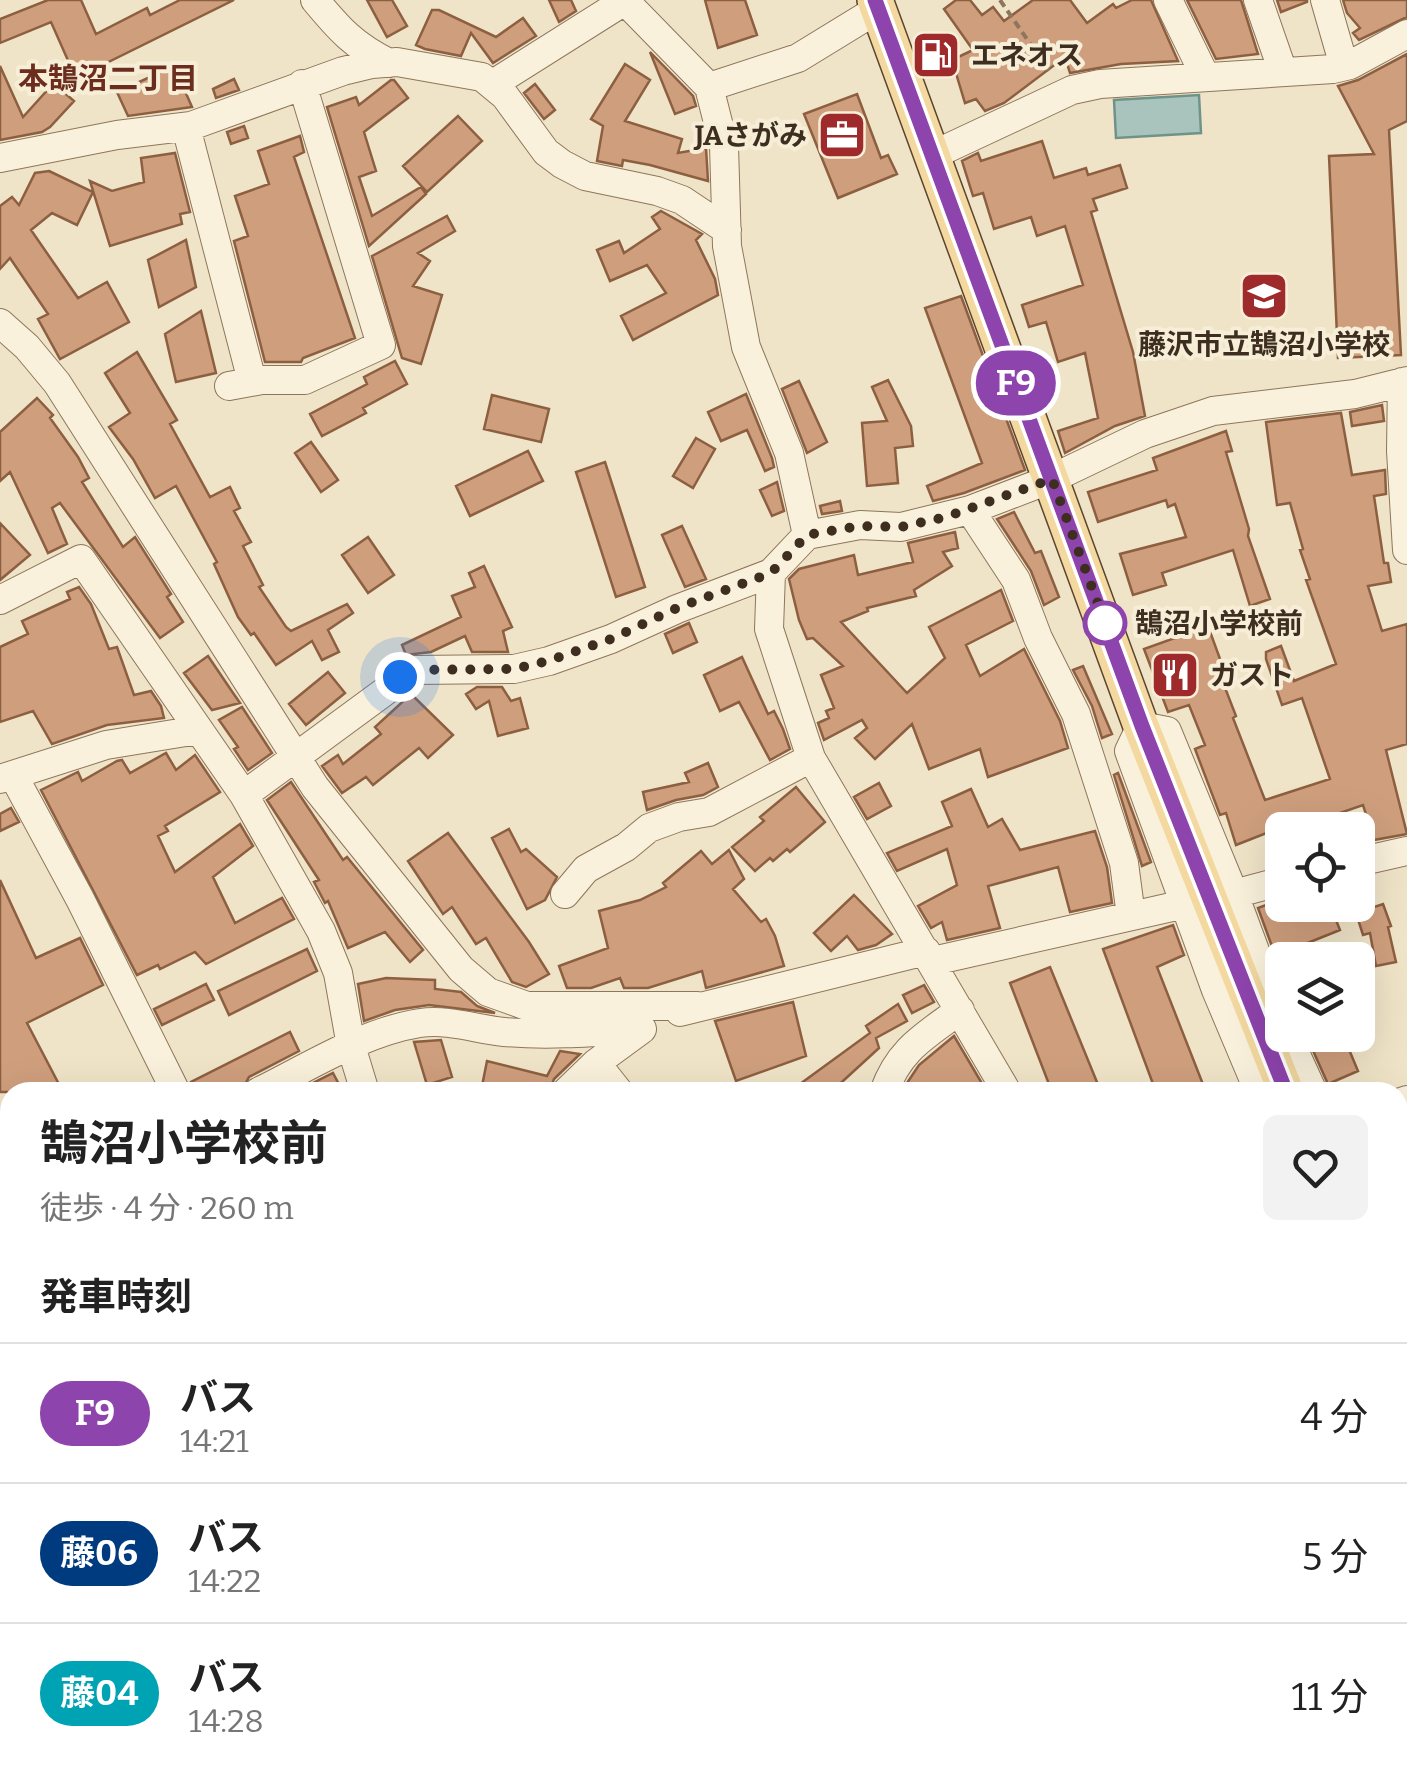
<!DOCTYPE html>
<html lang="ja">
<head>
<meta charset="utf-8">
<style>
	:root { --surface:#fff; --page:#f2f2f2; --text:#222; --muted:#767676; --line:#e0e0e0 }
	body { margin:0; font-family:Bitter,"Noto Sans JP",serif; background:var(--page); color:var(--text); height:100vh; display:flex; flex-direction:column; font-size:38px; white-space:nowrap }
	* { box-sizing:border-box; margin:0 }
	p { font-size:32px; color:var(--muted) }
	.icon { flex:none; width:55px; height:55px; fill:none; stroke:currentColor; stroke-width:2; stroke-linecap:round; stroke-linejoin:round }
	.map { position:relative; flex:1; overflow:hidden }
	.side { position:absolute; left:0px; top:1082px; width:1408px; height:702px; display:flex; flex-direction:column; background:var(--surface); border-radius:30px 30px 0 0; box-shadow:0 10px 40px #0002 }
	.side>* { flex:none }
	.badge { padding:0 20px; border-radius:32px; font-size:35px; line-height:65px }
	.tools { position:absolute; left:1265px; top:812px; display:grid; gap:20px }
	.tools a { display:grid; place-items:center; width:110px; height:110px; border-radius:15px; background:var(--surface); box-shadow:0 10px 40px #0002; font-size:50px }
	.you { position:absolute; width:50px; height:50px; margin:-25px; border:8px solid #fff; border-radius:50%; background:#1a73e8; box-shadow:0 0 0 15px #1a73e833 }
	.map>.badge { position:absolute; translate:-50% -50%; box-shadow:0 0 0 5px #fff }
	h2 { padding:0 40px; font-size:38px; line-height:90px }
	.round { display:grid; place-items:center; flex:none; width:105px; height:105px; border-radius:15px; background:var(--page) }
	.head { display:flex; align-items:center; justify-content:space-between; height:170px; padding:0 40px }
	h1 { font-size:48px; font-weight:700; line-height:75px }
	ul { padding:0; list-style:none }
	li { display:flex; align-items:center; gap:30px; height:140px; padding:0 40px; border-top:2px solid var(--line) }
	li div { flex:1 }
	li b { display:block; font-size:38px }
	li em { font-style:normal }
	li .badge { min-width:110px; font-weight:700; text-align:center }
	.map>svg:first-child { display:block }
	.water { fill:#a9c4bc; stroke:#6f938a; stroke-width:2.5 }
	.building { fill:#cf9f7d; stroke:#8d5f41; stroke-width:2.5 }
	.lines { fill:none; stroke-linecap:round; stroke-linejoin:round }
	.minor-casing { stroke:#8d765c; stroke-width:30 }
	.major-casing { stroke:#5b4430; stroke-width:38 }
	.path { stroke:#8d765c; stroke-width:4; stroke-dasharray:8 5; stroke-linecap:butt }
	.minor { stroke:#faf1dc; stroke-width:28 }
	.major { stroke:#f3d9a0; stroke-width:35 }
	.rail-casing { stroke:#3d2e20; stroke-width:10 }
	.rail { stroke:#f7eed8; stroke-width:6; stroke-dasharray:19; stroke-linecap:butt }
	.line-casing { stroke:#fff; stroke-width:22 }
	.line { stroke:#8e44ad; stroke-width:15 }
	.walk { stroke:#3d2e20; stroke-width:10; stroke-dasharray:0 18 }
	.stop-dot { fill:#fff; stroke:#8e44ad; stroke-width:5 }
	.labels { text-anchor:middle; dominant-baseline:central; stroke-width:8; stroke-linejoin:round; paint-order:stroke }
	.poi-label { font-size:28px; font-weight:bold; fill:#3d2e20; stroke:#f7eed8; text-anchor:start }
	.stop-label { font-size:28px; font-weight:bold; fill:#3d2e20; stroke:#f7eed8; text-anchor:start }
	.neighbourhood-label { font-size:30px; font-weight:bold; fill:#6b2e1e; stroke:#f7eed8 }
</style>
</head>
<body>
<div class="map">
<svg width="1407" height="1784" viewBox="0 0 1407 1784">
	<rect width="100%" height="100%" fill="#f0e4c8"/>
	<path class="water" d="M1199 95 1201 133 1116 138 1114 100Z"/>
	<path class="building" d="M48 0H81L96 34 147 8 150 15 180 0H234L58 87 74 101 50 127 42 132 0 140V66L23 117 70 65 51 22 0 43V19Z
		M367 0H392L407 26 387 37Z
		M549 0H571L576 11 559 22Z
		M705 0H745L757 35 718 48Z
		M956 0H970L982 15 993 7 1004 21 1033 0H1070L1087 23 1113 4 1116 8 1132 0H1151L1178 61 1121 64 1070 73 1065 57 1004 103 985 111 976 99 965 103 952 60 973 50 944 9Z
		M1187 0H1241L1258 54 1216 59Z
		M1277 0H1307V2L1281 12Z
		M1343 0H1407V17L1359 40 1353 33 1360 28 1347 13Z
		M432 10H439L496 37 523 18 536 36 493 63 471 33 461 56 425 49 416 45Z
		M650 52 693 96 696 106 675 114Z
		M1407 54V121L1389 130 1401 355 1338 358 1329 156 1374 154 1338 86 1358 80Z
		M625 64 650 80 625 121 682 139 678 153 706 148 708 181 650 165 623 160 622 166 597 161 603 126 591 119Z
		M174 66 192 107 128 116 117 92Z
		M234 79 239 90 216 98 213 89Z
		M391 80H394L408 98 364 132 376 171 359 177 372 216 421 187 426 194 369 246 327 107 356 97 359 105Z
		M535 84 555 110 544 119 524 93Z
		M857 94 881 158 888 155 897 174 838 198 804 114Z
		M458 116 482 141 427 192 403 166Z
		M244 126 248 138 231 144 227 132Z
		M300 136 304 152 294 157 355 338 303 358 301 362H265L234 241 248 236 235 196 269 184 258 151Z
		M1042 141 1054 178 1086 168 1088 175 1120 165 1127 188 1093 199 1097 210 1091 212 1133 352 1145 416 1115 426 1065 453 1058 431 1098 418 1085 353 1058 362 1046 322 1029 327 1022 305 1083 285 1065 226 1037 236 1031 217 994 229 983 193 973 196 962 161 978 153 981 161Z
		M175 153 190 212 180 214 182 224 110 246 90 181 112 191 144 182 141 158Z
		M49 171 93 192 77 225 52 213 31 230 78 298 107 282 129 322 60 359 38 319 48 314 10 258 0 269V206L12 197 19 205 35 173Z
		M661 211 702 234 696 240 715 279 718 295 633 340 621 316 666 293 647 265 610 281 597 250 619 241 624 253 660 229 652 217Z
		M447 216 455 231 418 253 430 261 413 286 442 295 421 364 402 358 372 256Z
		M186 240 196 287 159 307 148 260Z
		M961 296 1025 470 964 493 933 501 927 486 982 463 925 308Z
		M201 311 216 373 176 382 165 334Z
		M137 352 177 420 170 424 210 497 230 487 240 508 234 511 251 542 243 546 263 585 259 587 286 627 291 631 347 604 353 613 328 630 339 652 322 660 312 641 276 665 254 633 251 635 238 617 214 564 217 562 176 486 155 498 133 459 109 427 130 413 105 373Z
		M395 361 407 384 363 408 366 413 322 436 310 414 367 384 364 377Z
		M888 380 911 426 913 446 895 448 898 483 867 486 862 423 887 421 872 387Z
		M799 381 827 442 807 453 782 389Z
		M746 394 772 458 774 467 765 471 747 430 721 441 708 412Z
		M492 395 549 409 541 442 484 429Z
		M37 398 53 415 50 418 78 457 89 478 82 482 123 547 135 537 171 594 167 597 183 622 160 638 60 503 52 508 67 544 48 553 10 472 0 481V432Z
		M1382 405 1384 421 1352 426 1350 412Z
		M1341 413 1352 475 1385 470 1386 494 1374 496 1384 563H1388L1391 582 1368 586 1382 631 1407 624V744L1386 750 1407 834 1374 840 1363 805 1331 816 1335 830H1274L1236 845 1226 813 1220 815 1195 749 1205 745 1189 705 1168 712 1144 649 1208 626 1227 678 1222 680 1236 716 1233 718 1265 800 1330 779 1302 698 1282 705 1266 659V652L1281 646 1294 681 1336 664 1306 580 1310 579 1300 550 1303 549 1290 503 1277 505 1266 422Z
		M1226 431 1232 451 1226 452 1249 529 1248 536 1270 599 1250 606 1233 550 1162 573 1166 585 1133 595 1120 554 1186 537 1175 504 1168 507 1166 500 1098 522 1088 492 1157 470 1153 458Z
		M696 438 715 449 693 488 673 476Z
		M311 442 338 480 321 492 295 453Z
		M528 451 543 481 470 516 456 486Z
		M605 462 645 587 616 597 576 472Z
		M777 482 784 511 772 516 760 490Z
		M840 501 842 511 822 514 820 506Z
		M1014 512 1035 553 1041 551 1059 597 1044 605 1031 571 997 519Z
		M0 523 30 555 0 580Z
		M682 526 706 579 685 587 662 535Z
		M955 532 958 548 943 552 952 566 914 590 916 596 867 608 868 611 841 622 907 693 945 658 929 627 1001 590 1013 621 966 645 980 676 1024 649 1060 721 1068 748 988 777 980 749 929 769 912 724 875 759 855 738 867 728 862 720 824 740 818 723 829 718 826 711 834 708 821 675 843 666 813 638 807 639 799 620 789 579 799 569 854 555 858 575 913 562 908 543Z
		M368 537 394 575 368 593 342 555Z
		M484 566 512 627 503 631 508 652H472L465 636 431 652 406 655 402 645 461 617 452 596 475 587 469 573Z
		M79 587 91 604 109 649 117 647 134 695 151 691 161 706 164 718 107 725 52 744 33 711 0 722V647L28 634 22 621 70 599 67 592Z
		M689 623 697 642 673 653 665 634Z
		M208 656 231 690 240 703 212 710 184 673Z
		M742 657 768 714 774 711 783 729 790 749 770 760 739 702 720 711 704 675Z
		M1083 666 1112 734 1102 738 1092 706 1073 670Z
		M328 672 345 693 306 725 289 704Z
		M477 687H502L511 701 520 698 528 728 498 736 489 701 476 709 466 694Z
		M411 694 453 735 428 758 419 748 373 785 366 777 342 793 322 766 338 755 343 764 381 734 375 727Z
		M242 707 272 753 248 770 234 749 238 747 219 720Z
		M166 753 176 770 195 755 220 792 165 826 168 831 158 836 175 872 240 824 253 846 213 877 235 923 282 898 294 919 206 964 195 952 160 969 158 965 137 975 41 790 78 772 82 781 117 761 122 760 130 773Z
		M708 763 718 787 703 795 676 800 647 810 643 792 689 782 685 773Z
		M1118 773 1151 862 1142 866 1114 775Z
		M291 782 343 860 347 857 423 950 410 962 385 932 348 948 328 901 325 903 314 882 319 880 267 800Z
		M879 783 891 806 867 819 854 797Z
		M796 787 825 822 790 852 787 849 773 861 770 858 755 871 732 847 764 821 760 817Z
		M971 789 988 827 1002 819 1020 850 1095 831 1107 867 1112 903 1070 912 1058 867 988 886 1000 928 947 940 942 922 931 928 918 906 957 885 947 849 897 871 887 853 952 826 942 802Z
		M11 808 19 822 0 831V814Z
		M509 829 521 852 526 849 557 877 545 900 527 909 492 838Z
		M448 833 529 942 549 974 526 987 512 982 486 938 476 944 452 907 443 914 408 861Z
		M729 850 744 879 733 889 761 922 766 919 775 936 784 966 706 988 702 971 648 988H624L620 978 591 988H567L559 966 608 948 599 911 640 900 666 887 663 883 701 851 712 864Z
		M0 880 36 958 80 938 103 985 27 1023 63 1092H0Z
		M854 895 892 934 876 945 858 950 847 936 831 951 814 933Z
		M1282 899V905H1330L1340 930 1305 944 1312 960H1277L1258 908Z
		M1383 904 1391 926 1388 927 1396 962 1376 966 1370 933 1363 935 1356 913Z
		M1173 925 1184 955 1157 967 1206 1092H1156L1103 949Z
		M307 949 317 971 229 1015 218 991Z
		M1050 967 1101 1092H1052L1010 983Z
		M386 978 435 980V989L461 992 477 1006 495 1013 429 1005 395 1010 364 1021 358 984Z
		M206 984 214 1000 162 1025 154 1009Z
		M924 985 934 1002 912 1013 903 995Z
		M793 1002 806 1056 736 1081 715 1021Z
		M898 1004 907 1021 876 1038 879 1048 831 1092H789L870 1033 866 1026Z
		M290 1032 299 1051 249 1077 241 1092H193L191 1082Z
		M1306 1035H1343L1358 1071 1328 1084Z
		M954 1036 987 1092H909L905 1086 919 1065Z
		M441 1040 452 1077 427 1085 414 1042Z
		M560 1051 580 1054 554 1079 549 1092 481 1091 487 1061 547 1076Z
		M333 1073 343 1092H295Z"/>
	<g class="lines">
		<g class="minor-casing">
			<path id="minor" d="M315 0C339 29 354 46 389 63
				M624 0 709 87 724 146 727 246 746 347 789 453 807 535
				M1168 0 1205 76
				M1258 0 1283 72
				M1325 0 1344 66
				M493 84 623 2
				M709 87 798 58 878 9
				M186 127 252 381
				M933 155 1072 90 1100 84 1333 69 1350 65 1407 34
				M0 158 117 135 191 126 343 71 372 64 397 62 482 77 505 96 546 152 562 164 585 176 657 191 682 200 727 230
				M0 323 27 347 57 383 315 787 461 969 488 992 527 1006H697
				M1402 382 1401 451 1407 550
				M229 386 262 380H305L381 345 302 84
				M970 510 1016 580 1038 638 1076 714 1124 863 1131 916
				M771 573 769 629 811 758 1007 1092
				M0 600 81 559 244 795 321 931 338 973 351 1046 365 1092
				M13 775 80 899 176 1092
				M0 779 106 745 198 730
				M244 795 414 670 514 669 549 661 611 639 677 609 771 573 807 535 860 525 901 527 970 510 1051 479 1145 434 1213 411 1355 394 1407 381
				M1358 862 1407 851
				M565 894 586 869 626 847 649 828 679 817 709 812 811 758
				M1234 894 1282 881
				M933 961 1185 904
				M680 1012 926 951
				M1287 1035 1313 1092
				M596 1063 619 1092
				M258 1092C309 1067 363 1032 420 1023 448 1019 476 1029 504 1032 549 1036 596 1032 642 1029
				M566 1092 596 1063 641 1030
				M884 1092C899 1049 925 1036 960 1010
				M1259 1092 1216 990 1129 751 1141 726 1167 731 1234 894 1282 1024
				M1398 1103 1407 1100
				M0 1164 10 1184
				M0 1220 10 1215
				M1398 1227 1407 1241
				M1398 1310 1407 1321
				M0 1468 10 1487
				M0 1775 10 1770
				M161 1775 165 1784
				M242 1775 249 1784
				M640 1775 646 1784
				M1090 1775 1091 1784
				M197 1784 206 1775
				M674 1784 687 1775
				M971 1784 989 1775
				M1050 1784V1775"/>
		</g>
		<g class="major-casing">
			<path id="major" d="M875 0 1141 726 1286 1092
				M1398 1275 1407 1288"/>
		</g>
		<path class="path" d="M1000 0 1051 74"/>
		<use href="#minor" class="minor"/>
		<use href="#major" class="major"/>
		<g class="rail-casing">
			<path id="rail" d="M0 1398 10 1417
				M0 1425 10 1445
				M1398 1637 1407 1613
				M1398 1678 1407 1652
				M1398 1726 1407 1701
				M1398 1760 1407 1734
				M179 1775 183 1784
				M1340 1784 1344 1775
				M1357 1784 1361 1775
				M1375 1784 1378 1775"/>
		</g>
		<use href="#rail" class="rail"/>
	</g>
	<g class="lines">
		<g class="line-casing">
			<path id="line" d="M875 0 1142 726 1286 1092"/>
		</g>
		<use href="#line" class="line"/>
		<path class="walk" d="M400 677 414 670 514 669 548 661 611 639 677 608 771 573 807 535 860 526 901 527 946 517 1052 479 1105 623"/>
	</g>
	<defs>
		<g id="fuel-square" transform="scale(2.5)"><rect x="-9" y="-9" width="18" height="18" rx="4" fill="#9e2a2b" stroke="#f7eed8"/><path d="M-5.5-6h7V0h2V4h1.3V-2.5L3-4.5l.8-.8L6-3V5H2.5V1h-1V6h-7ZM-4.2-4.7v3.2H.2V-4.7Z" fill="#fff"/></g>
		<g id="office-square" transform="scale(2.5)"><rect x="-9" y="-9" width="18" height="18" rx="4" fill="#9e2a2b" stroke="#f7eed8"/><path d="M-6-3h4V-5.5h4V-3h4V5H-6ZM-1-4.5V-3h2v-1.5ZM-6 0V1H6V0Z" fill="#fff"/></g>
		<g id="school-square" transform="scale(2.5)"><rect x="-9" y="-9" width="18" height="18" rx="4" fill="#9e2a2b" stroke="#f7eed8"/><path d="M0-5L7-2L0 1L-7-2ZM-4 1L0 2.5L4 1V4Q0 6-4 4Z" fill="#fff"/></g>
		<g id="restaurant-square" transform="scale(2.5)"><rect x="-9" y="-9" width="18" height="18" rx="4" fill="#9e2a2b" stroke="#f7eed8"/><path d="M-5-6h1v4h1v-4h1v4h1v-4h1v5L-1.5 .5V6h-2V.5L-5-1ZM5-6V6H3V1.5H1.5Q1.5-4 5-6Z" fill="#fff"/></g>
	</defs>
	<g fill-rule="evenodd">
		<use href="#fuel-square" x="936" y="55"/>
		<use href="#office-square" x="842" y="135"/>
		<use href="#school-square" x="1264" y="296"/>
		<use href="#restaurant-square" x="1175" y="675"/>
	</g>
	<circle class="stop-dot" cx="1105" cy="623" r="20"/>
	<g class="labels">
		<g class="poi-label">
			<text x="971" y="55">エネオス</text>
			<text x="807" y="135" text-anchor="end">JAさがみ</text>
			<text x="1264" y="344" text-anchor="middle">藤沢市立鵠沼小学校</text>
			<text x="1210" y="675">ガスト</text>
		</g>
		<g class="stop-label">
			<text x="1135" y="623">鵠沼小学校前</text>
		</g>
		<g class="neighbourhood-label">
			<text x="108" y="79">本鵠沼二丁目</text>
		</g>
	</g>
</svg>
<div class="tools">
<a><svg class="icon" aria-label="locate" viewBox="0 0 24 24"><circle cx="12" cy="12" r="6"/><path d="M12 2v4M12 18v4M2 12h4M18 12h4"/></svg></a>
<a><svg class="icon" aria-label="layers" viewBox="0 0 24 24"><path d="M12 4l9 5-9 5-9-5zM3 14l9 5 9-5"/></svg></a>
</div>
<div class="you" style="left:400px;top:677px"></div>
<b class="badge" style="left:1016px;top:383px;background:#8e44ad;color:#fff">F9</b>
<section class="side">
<div class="head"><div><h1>鵠沼小学校前</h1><p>徒歩 · 4 分 · 260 m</p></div><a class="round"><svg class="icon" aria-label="heart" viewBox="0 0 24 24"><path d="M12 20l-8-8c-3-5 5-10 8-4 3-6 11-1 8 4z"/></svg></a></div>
<h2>発車時刻</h2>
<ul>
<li><span class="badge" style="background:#8e44ad;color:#fff">F9</span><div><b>バス</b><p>14:21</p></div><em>4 分</em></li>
<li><span class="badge" style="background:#003b80;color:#fff">藤06</span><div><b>バス</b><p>14:22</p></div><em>5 分</em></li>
<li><span class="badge" style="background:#00a3b4;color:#fff">藤04</span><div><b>バス</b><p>14:28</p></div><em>11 分</em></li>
</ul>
</section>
</div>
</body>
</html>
